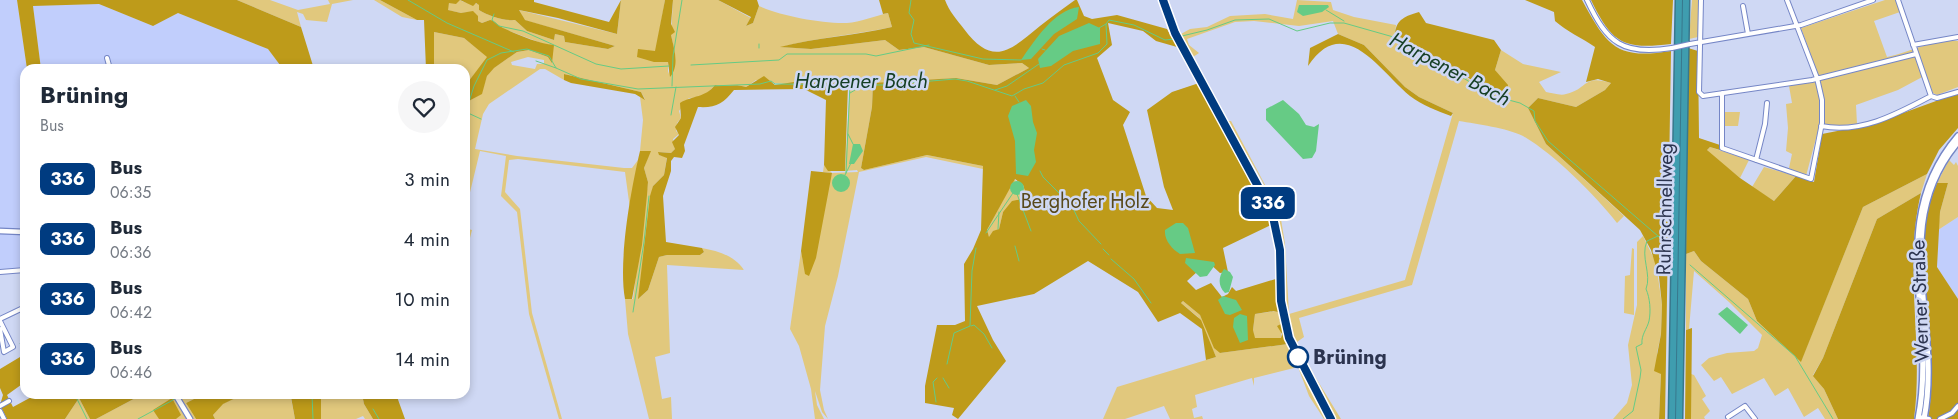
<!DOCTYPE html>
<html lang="en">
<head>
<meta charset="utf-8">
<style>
	:root { --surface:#fff; --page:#f6f6f7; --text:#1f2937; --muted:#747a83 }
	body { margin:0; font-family:Jost,sans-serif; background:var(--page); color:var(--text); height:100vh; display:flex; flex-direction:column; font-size:19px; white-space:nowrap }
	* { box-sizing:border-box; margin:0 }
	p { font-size:16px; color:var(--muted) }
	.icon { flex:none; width:28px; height:28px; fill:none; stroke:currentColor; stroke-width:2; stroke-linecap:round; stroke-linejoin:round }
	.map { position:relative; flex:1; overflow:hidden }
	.details { position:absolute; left:20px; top:64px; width:450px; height:335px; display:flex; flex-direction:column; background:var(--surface); border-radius:15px; box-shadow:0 2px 8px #0003 }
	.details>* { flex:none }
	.badge { padding:0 10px; border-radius:8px; font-size:18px; line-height:32px }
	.map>.badge { position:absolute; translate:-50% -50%; box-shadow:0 0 0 2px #fff }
	.round { display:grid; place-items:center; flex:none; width:52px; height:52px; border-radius:26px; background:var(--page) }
	.overview { display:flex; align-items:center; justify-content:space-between; height:85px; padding:0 20px }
	h1 { font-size:24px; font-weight:700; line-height:38px }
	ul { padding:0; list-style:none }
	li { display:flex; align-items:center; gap:15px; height:60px; padding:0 20px }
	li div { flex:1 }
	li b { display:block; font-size:19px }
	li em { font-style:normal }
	li .badge { min-width:55px; font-weight:700; text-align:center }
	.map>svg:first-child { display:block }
	.built { fill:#c1cefc }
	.green { fill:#e1c87d; fill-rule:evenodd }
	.forest { fill:#be9b1a; fill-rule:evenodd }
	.water { fill:#66cb85 }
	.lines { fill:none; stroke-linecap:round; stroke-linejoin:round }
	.stream { stroke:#66cb85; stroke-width:1 }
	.minor-casing { stroke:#7586c6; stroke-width:6 }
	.tertiary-casing { stroke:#7586c6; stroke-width:7 }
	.secondary-casing { stroke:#7586c6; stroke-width:8 }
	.motorway-casing { stroke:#38788d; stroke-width:9 }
	.minor { stroke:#fff; stroke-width:4 }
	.tertiary { stroke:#fff; stroke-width:4.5 }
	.secondary { stroke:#fff; stroke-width:5 }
	.motorway { stroke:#3f9daf; stroke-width:6 }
	.minor-bridge-casing { stroke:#7586c6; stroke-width:6; stroke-linecap:butt }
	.minor-bridge { stroke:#fff; stroke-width:4 }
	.line-casing { stroke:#fff; stroke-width:11 }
	.line { stroke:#003b80; stroke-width:8 }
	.stop-dot { fill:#fff; stroke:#003b80; stroke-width:2.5 }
	.labels { text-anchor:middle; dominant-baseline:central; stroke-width:5; stroke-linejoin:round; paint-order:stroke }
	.park-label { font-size:20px; fill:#58491b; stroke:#cfd8f4 }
	.street-label { font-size:20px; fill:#2c344f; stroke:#cfd8f4 }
	.stop-label { font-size:20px; font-weight:bold; fill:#2c344f; stroke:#cfd8f4; text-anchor:start }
	.water-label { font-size:21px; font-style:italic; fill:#153e23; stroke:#cfd8f4 }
</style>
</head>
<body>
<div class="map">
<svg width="1958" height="419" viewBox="0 0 1958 419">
	<rect width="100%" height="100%" fill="#cfd8f4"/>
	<path class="built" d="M0 0H17L27 69H25V269L0 271Z
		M99 4 153 26 178 13 268 49 283 69H41L33 6Z
		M1958 217V299L1937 267 1938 230Z"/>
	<path class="green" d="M237 0H270L298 10 330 4 328 0H353L332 4 327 22 306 20 303 14 297 12 301 27Z
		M374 0H380L417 20 402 17Z
		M460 0C467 5 473 1 480 5L479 10C489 16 503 21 515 20L527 31 554 40 555 34 564 36 565 42 608 49 615 46 524 20 519 10 617 34 621 0H665L654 62 668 61V74L675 54 671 35 673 0H718L751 18 746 26 753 23 759 6C780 16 823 24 847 23 860 22 875 16 888 13L892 27C855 35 818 37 782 47L811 49 885 40 899 50 924 47 989 65 1022 63 1029 68 997 85 956 78 873 84 872 107 861 168 864 170 927 155 983 166V169L926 157 859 172 838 276 825 326 820 390 824 410 828 419 822 412 815 391 817 405 824 419H815L811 389 799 346 790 329 801 251 803 262 832 173 823 172 824 165 832 173 858 172 857 170 845 171 850 83C820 83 783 87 756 80L746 87C735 83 726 87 715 85 707 94 702 98 689 98L679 111 681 118 677 123 676 131 679 134 673 139 675 149 671 153 659 152V155L667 157 664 175 653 186 639 298 648 290 659 257 667 255H700L704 252 702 248C718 251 735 256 744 270L667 265 670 353 655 357 662 399 671 397 672 419H649L628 334 625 299H633L648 182 644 168 650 151H640L643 120 640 97 645 99 641 92 564 74V80L545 69H540L489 104 483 114 475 149 517 156 624 168H632L638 160 630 209 625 172 518 159 509 160 505 192 520 209 532 313 562 419H559L529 314 517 212 501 196 506 156 480 151 465 213V103L481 94 487 76 492 69 517 52 529 50 548 57 544 44 501 28 490 20 482 23 478 21 473 12 461 13 447 10 449 3ZM528 57 544 60V64H537L535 69 512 65 511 62Z
		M1297 0 1331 2 1333 10 1354 17 1396 25 1395 34 1415 44 1476 84 1503 82 1495 70 1501 50 1523 64 1561 72 1539 82 1546 92C1552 93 1561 96 1566 94 1588 89 1583 74 1611 83L1605 90 1576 107 1538 98 1528 108 1546 144 1624 216 1617 223C1595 195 1554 154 1523 136 1507 128 1477 124 1459 121L1412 285 1299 318 1304 337 1297 342 1314 375 1341 419H1336L1333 415C1312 380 1292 344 1285 303 1281 275 1285 248 1278 220 1269 185 1244 152 1227 121H1231L1280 213 1285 244 1289 314 1405 280 1453 113 1419 97 1405 87 1364 45 1338 34 1333 21 1299 26 1254 21 1235 22 1187 39 1189 45 1199 53 1193 57 1181 34 1190 29 1207 27 1230 16 1265 14 1293 19Z
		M1692 0H1699L1698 37 1689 39Z
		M1885 0H1896L1900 12 1874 21 1887 57C1911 52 1933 39 1958 41V87L1937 95 1933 93 1926 75 1898 90 1856 105 1857 124 1819 127 1806 176 1789 168 1792 154 1786 151 1788 128 1786 104 1792 103 1789 86 1820 80 1801 28Z
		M434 32 464 38 488 57 465 86V69H434Z
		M1723 112H1740L1738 126H1723Z
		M1710 147 1749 160 1740 178 1710 154 1707 150Z
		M1949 160 1954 165 1956 162 1958 166V217L1938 230 1940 212 1948 183H1937Z
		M1764 167 1796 176 1774 201 1752 187Z
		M1927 174 1921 193 1877 219 1823 358 1813 375 1824 389 1838 419H1825L1818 408 1804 417 1788 388 1775 396 1764 378 1732 394 1721 377 1714 381 1701 365 1709 358 1727 353 1754 351 1758 348 1762 335 1729 302 1694 271 1689 329 1686 330V254L1694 251 1701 261 1748 299 1757 321 1801 361 1863 207Z
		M1014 179 1026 191 1022 199 1003 212 999 229 989 238 987 230Z
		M465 228 472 230 465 258Z
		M1643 236 1656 263 1662 305 1661 334 1657 353 1661 374 1659 419H1613L1627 403 1632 385 1628 345 1637 305V242Z
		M1632 248 1634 249V315L1624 313 1625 276 1630 275Z
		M1183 301 1200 315 1220 353 1288 344 1328 419H1324L1309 396 1298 367 1254 378V386L1252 378 1195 395 1197 407 1192 409 1194 418 1202 416 1203 419H1170L1164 406 1125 419H1103L1117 387 1216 357 1198 317 1181 303Z
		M1275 311 1281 313 1282 317 1279 319 1281 324V338H1254L1253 330 1255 314Z
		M1691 374 1694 375 1706 396 1702 399 1710 411 1704 417 1705 419H1691Z
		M143 394H204L186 403 196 419H96Z
		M244 394H298L291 398 295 419H215L213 415 222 404Z
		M321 394H362L364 404 373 419H365L363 416 356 419H321Z
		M79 398 90 419H93H65Z"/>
	<path class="forest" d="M17 0H237L301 27 314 69H283L268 49 178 13 153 26 99 4 33 6 41 69H27Z
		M380 0H534V2L609 22 621 0 617 34 558 18 519 10 525 20 615 46 608 49 565 42 564 36 555 34 554 40 527 31 515 20C503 21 489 16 479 10V5L476 3 473 6 460 0 456 4 449 3 448 10 461 13 473 11 478 16V21L482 23 490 20C496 21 498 26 503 28 519 35 537 43 554 45L552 63 548 57 529 50 517 52 494 68 487 76 482 94 465 103V86L487 57 464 38 434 32V69H426L424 20H417Z
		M665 0H673L671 24 675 32 671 35C674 49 680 65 670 77L668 62H654L637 57 638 49 655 51Z
		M718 0H757L759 6 753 23 746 26 751 17Z
		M879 0H945C949 11 957 20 964 29 993 68 1011 50 1040 26 1051 17 1063 9 1075 0H1077L1084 16 1092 19 1117 15 1167 29 1177 47 1156 41 1143 31 1108 23 1112 45 1097 58 1113 100 1130 112 1123 125 1146 196 1157 208 1173 210 1164 187 1147 110 1172 92 1199 83 1260 191 1273 224 1223 248 1228 272 1220 273 1208 262 1187 281 1196 290 1211 283 1222 297 1228 294 1232 287 1236 291 1279 278 1281 313 1274 311 1255 314 1253 330 1255 338H1281L1282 334 1277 326 1281 324 1279 319 1282 317 1288 344 1220 353 1214 348 1200 315 1183 301 1181 303 1201 320 1216 357 1206 360 1202 329 1180 313 1158 322 1138 292 1088 261 1034 294 977 306 993 340 1006 361 958 419 952 415 954 408 925 403V386L937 325H955L965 321 964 264 973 249 981 230 983 166 927 155 864 170 861 168 872 107 873 83 956 78 997 85 1029 68 1022 63 989 65 924 47 899 50 885 40 811 49 780 47C817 37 854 36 892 27L888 13 883 14ZM1015 179 1023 185 1025 191 1022 199 1012 201 1003 212 999 229 993 231 989 237 987 230Z
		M1525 0H1582C1607 46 1616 60 1671 51L1665 419H1659L1661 374 1654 371 1661 334 1662 305 1659 277 1651 250 1640 230 1546 144 1528 108 1538 98 1576 107 1605 90 1611 83 1598 79 1586 82 1595 47C1582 38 1566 31 1555 21L1554 12Z
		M1591 0H1673L1671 44C1623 50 1612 43 1591 0Z
		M1419 12 1426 23 1494 40 1501 50 1495 70 1508 85 1506 100C1468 80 1434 54 1395 34 1396 19 1406 16 1419 12Z
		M1338 34 1364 45 1405 87 1419 97 1453 113 1451 116C1437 111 1422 105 1410 96 1379 70 1344 12 1308 66L1310 48Z
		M1688 48 1698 51 1699 138 1720 145V150L1710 147 1707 150 1740 178 1774 201 1796 176 1814 182 1822 134 1873 124 1958 93V128L1939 150 1927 174 1863 207 1801 362 1757 321 1748 299 1701 261 1694 251 1686 254Z
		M564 74 641 92 645 100 635 94 571 83 564 80Z
		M764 76 775 85 794 82 850 83 848 85 845 171H828L824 165 826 100 804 89 734 90C723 104 716 108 698 107L684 145 685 151 682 158 674 157 671 161V171L663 196 666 242 702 248 704 252 700 255H667L659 257 648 290 638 299 650 196 653 186 664 175 667 158 659 155 658 152 671 153 675 149 672 142 679 135 675 127 681 118 680 103C693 95 705 98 715 85 726 87 735 83 746 87Z
		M640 151H651L644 168 648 182 647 195 642 245 632 299H625C618 261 631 189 640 151Z
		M811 171 832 173 816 258 809 276 805 274 801 251Z
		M1937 183H1948L1940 212 1937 267 1958 299V419H1928C1942 341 1904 258 1937 183Z
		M1921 193C1903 267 1924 343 1914 419H1838L1824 389 1813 376 1823 358 1877 219Z
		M1692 328 1691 419H1685L1686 330Z
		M20 357 24 358 25 382 7 395 13 407 37 394H143L96 419H90L79 398 65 419H7L0 405 3 395 0 388V369Z
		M204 394H244L223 404 213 415 215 419H196L186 403Z
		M298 394H321V419H295L291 397Z
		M362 394H396L405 419H373L364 404Z
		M172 398 181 415 176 419H159L153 410Z"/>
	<path class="water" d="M1299 5H1328L1329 7 1322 12 1303 16 1297 12Z
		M1079 7 1077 19 1054 34 1031 59 1021 60C1035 40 1054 10 1079 7Z
		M1089 23 1100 28V44L1073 51 1051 66 1040 68 1038 59 1059 36Z
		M1026 100 1031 106 1033 122 1037 133 1034 150 1036 162 1028 176 1016 174 1015 141 1008 116 1012 106Z
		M1283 100 1299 114 1306 125 1314 127 1319 124 1316 151 1312 158 1303 159 1266 120V109Z
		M853 144H860L863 151 854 164H849Z
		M832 183a9 9 0 1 1 18 0a9 9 0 1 1-18 0Z
		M1010 188a7 7 0 1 1 14 0a7 7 0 1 1-14 0Z
		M1176 223H1183L1188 228 1195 253 1180 254C1172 249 1164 240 1165 230Z
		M1186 258 1214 262 1215 265 1207 276 1200 277 1185 263Z
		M1224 269 1230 272 1233 277 1229 292 1225 293C1218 286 1218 277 1224 269Z
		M1223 296 1236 300 1242 310 1230 315 1225 314 1218 300Z
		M1727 307 1748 325 1740 334 1718 314Z
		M1240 314 1247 316 1248 340 1240 343 1233 327 1234 318Z"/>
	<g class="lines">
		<path class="stream" d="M408 0 447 23 514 52
			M911 0 909 13 914 20 911 34 914 43 983 59 1021 60
			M1326 10 1344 21
			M494 14 492 20 499 26 523 31 596 64 621 69 669 66
			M1099 28 1106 24
			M1182 36 1207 30 1235 20 1269 19 1297 31 1330 23H1344L1404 40 1490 95 1520 103 1534 111 1535 121 1548 141 1666 243
			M759 44V48
			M1042 49 1045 50
			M536 61 556 68
			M691 65 779 60 787 54H866L876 56 929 45
			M672 86 673 56 682 0
			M995 90 1007 86 1039 64
			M850 93 855 90 857 85
			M1015 96 1019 102
			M468 113 481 119
			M465 115 469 111 468 105 474 86 487 60 501 53 527 49 549 56 556 68 581 79 638 89 760 84 771 81 775 84 883 85 955 79 967 81 1012 96 1024 89 1043 83 1064 65 1098 53 1107 44 1106 24 1109 20 1134 25 1165 40 1174 39
			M671 115 676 87
			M848 134 853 144
			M1040 171 1043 177 1072 206 1079 221 1101 244
			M846 173 850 84
			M845 175 851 163
			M1017 194 1031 231
			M998 229 999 212
			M986 233 1013 193
			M1015 246 1019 261
			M1103 249 1109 255
			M1111 259 1134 279 1151 303
			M1690 265 1795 356 1833 419
			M633 312 644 242 649 196
			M971 326 974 325 984 334 992 348
			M20 344 25 349
			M947 364 954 333 970 326 972 271 976 248
			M943 378 949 388
			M79 394 77 399 87 419
			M312 394 313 419
			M936 402 933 382 937 378
			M373 409 379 419
			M138 419 173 400 179 394
			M1623 419 1633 411 1640 378 1641 370 1636 347 1642 344C1641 335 1647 329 1649 321 1651 311 1650 298 1646 289 1652 274 1640 257 1647 241L1658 236"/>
		<g class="minor-casing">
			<path id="minor" d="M1587 0C1607 43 1623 56 1672 48
				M1701 0 1699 92 1703 96 1812 80 1916 54
				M1898 0 1931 96
				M1743 6 1748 34
				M1690 44 1801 25 1873 0
				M1913 45 1958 37
				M107 58 110 69
				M1722 93V148L1811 179 1822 123V100L1817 78 1787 0
				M1821 126C1861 134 1897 114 1931 96L1937 98 1958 92
				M1756 160 1765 124 1767 103
				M0 272 25 270
				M21 309 25 316
				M0 319 25 307
				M0 321 13 347 4 352 0 329
				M0 406 9 401
				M0 411 4 419
				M1728 417 1745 406 1755 419
				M1919 417 1929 419
				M1940 419 1952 413 1958 406"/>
		</g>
		<g class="tertiary-casing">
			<path id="tertiary" d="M1163 0 1175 33 1272 212 1280 250 1281 301 1289 338 1331 419
				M0 231 25 232
				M175 394 190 419"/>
		</g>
		<g class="secondary-casing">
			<path id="secondary" d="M1918 419C1938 320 1884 223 1958 136
				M1924 419C1943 324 1887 226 1958 142"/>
		</g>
		<g class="motorway-casing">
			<path id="motorway" d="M1672 419 1679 0
				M1679 419 1686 0"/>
		</g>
		<use href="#minor" class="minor"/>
		<use href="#tertiary" class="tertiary"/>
		<use href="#secondary" class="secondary"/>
		<use href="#motorway" class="motorway"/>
		<g class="minor-bridge-casing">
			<path id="minor-bridge" d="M1672 48 1690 44"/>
		</g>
		<use href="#minor-bridge" class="minor-bridge"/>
	</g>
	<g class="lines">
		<g class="line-casing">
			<path id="line" d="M1163 0 1175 33 1272 212 1280 250 1281 301 1289 338 1331 419"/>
		</g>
		<use href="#line" class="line"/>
	</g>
	<circle class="stop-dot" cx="1298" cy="357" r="10"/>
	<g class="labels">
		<g class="park-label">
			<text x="1085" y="201">Berghofer Holz</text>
		</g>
		<g class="street-label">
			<text transform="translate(1665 209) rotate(-89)">Ruhrschnellweg</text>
			<text transform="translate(1920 301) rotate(-92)">Werner Straße</text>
		</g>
		<g class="stop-label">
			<text x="1313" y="357">Brüning</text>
		</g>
		<g class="water-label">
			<text transform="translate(1450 69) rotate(28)">Harpener Bach</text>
			<text x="861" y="81">Harpener Bach</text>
		</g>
	</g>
</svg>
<b class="badge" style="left:1268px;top:203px;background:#003b80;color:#fff">336</b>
<section class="details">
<div class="overview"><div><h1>Brüning</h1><p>Bus</p></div><a class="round"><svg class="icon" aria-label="heart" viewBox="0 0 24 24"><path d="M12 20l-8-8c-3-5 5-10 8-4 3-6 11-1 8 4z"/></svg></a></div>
<ul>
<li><span class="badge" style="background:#003b80;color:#fff">336</span><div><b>Bus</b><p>06:35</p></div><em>3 min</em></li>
<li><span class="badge" style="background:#003b80;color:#fff">336</span><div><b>Bus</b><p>06:36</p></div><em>4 min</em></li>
<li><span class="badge" style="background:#003b80;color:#fff">336</span><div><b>Bus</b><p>06:42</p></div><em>10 min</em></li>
<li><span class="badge" style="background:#003b80;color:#fff">336</span><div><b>Bus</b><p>06:46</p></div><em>14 min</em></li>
</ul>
</section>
</div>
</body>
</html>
